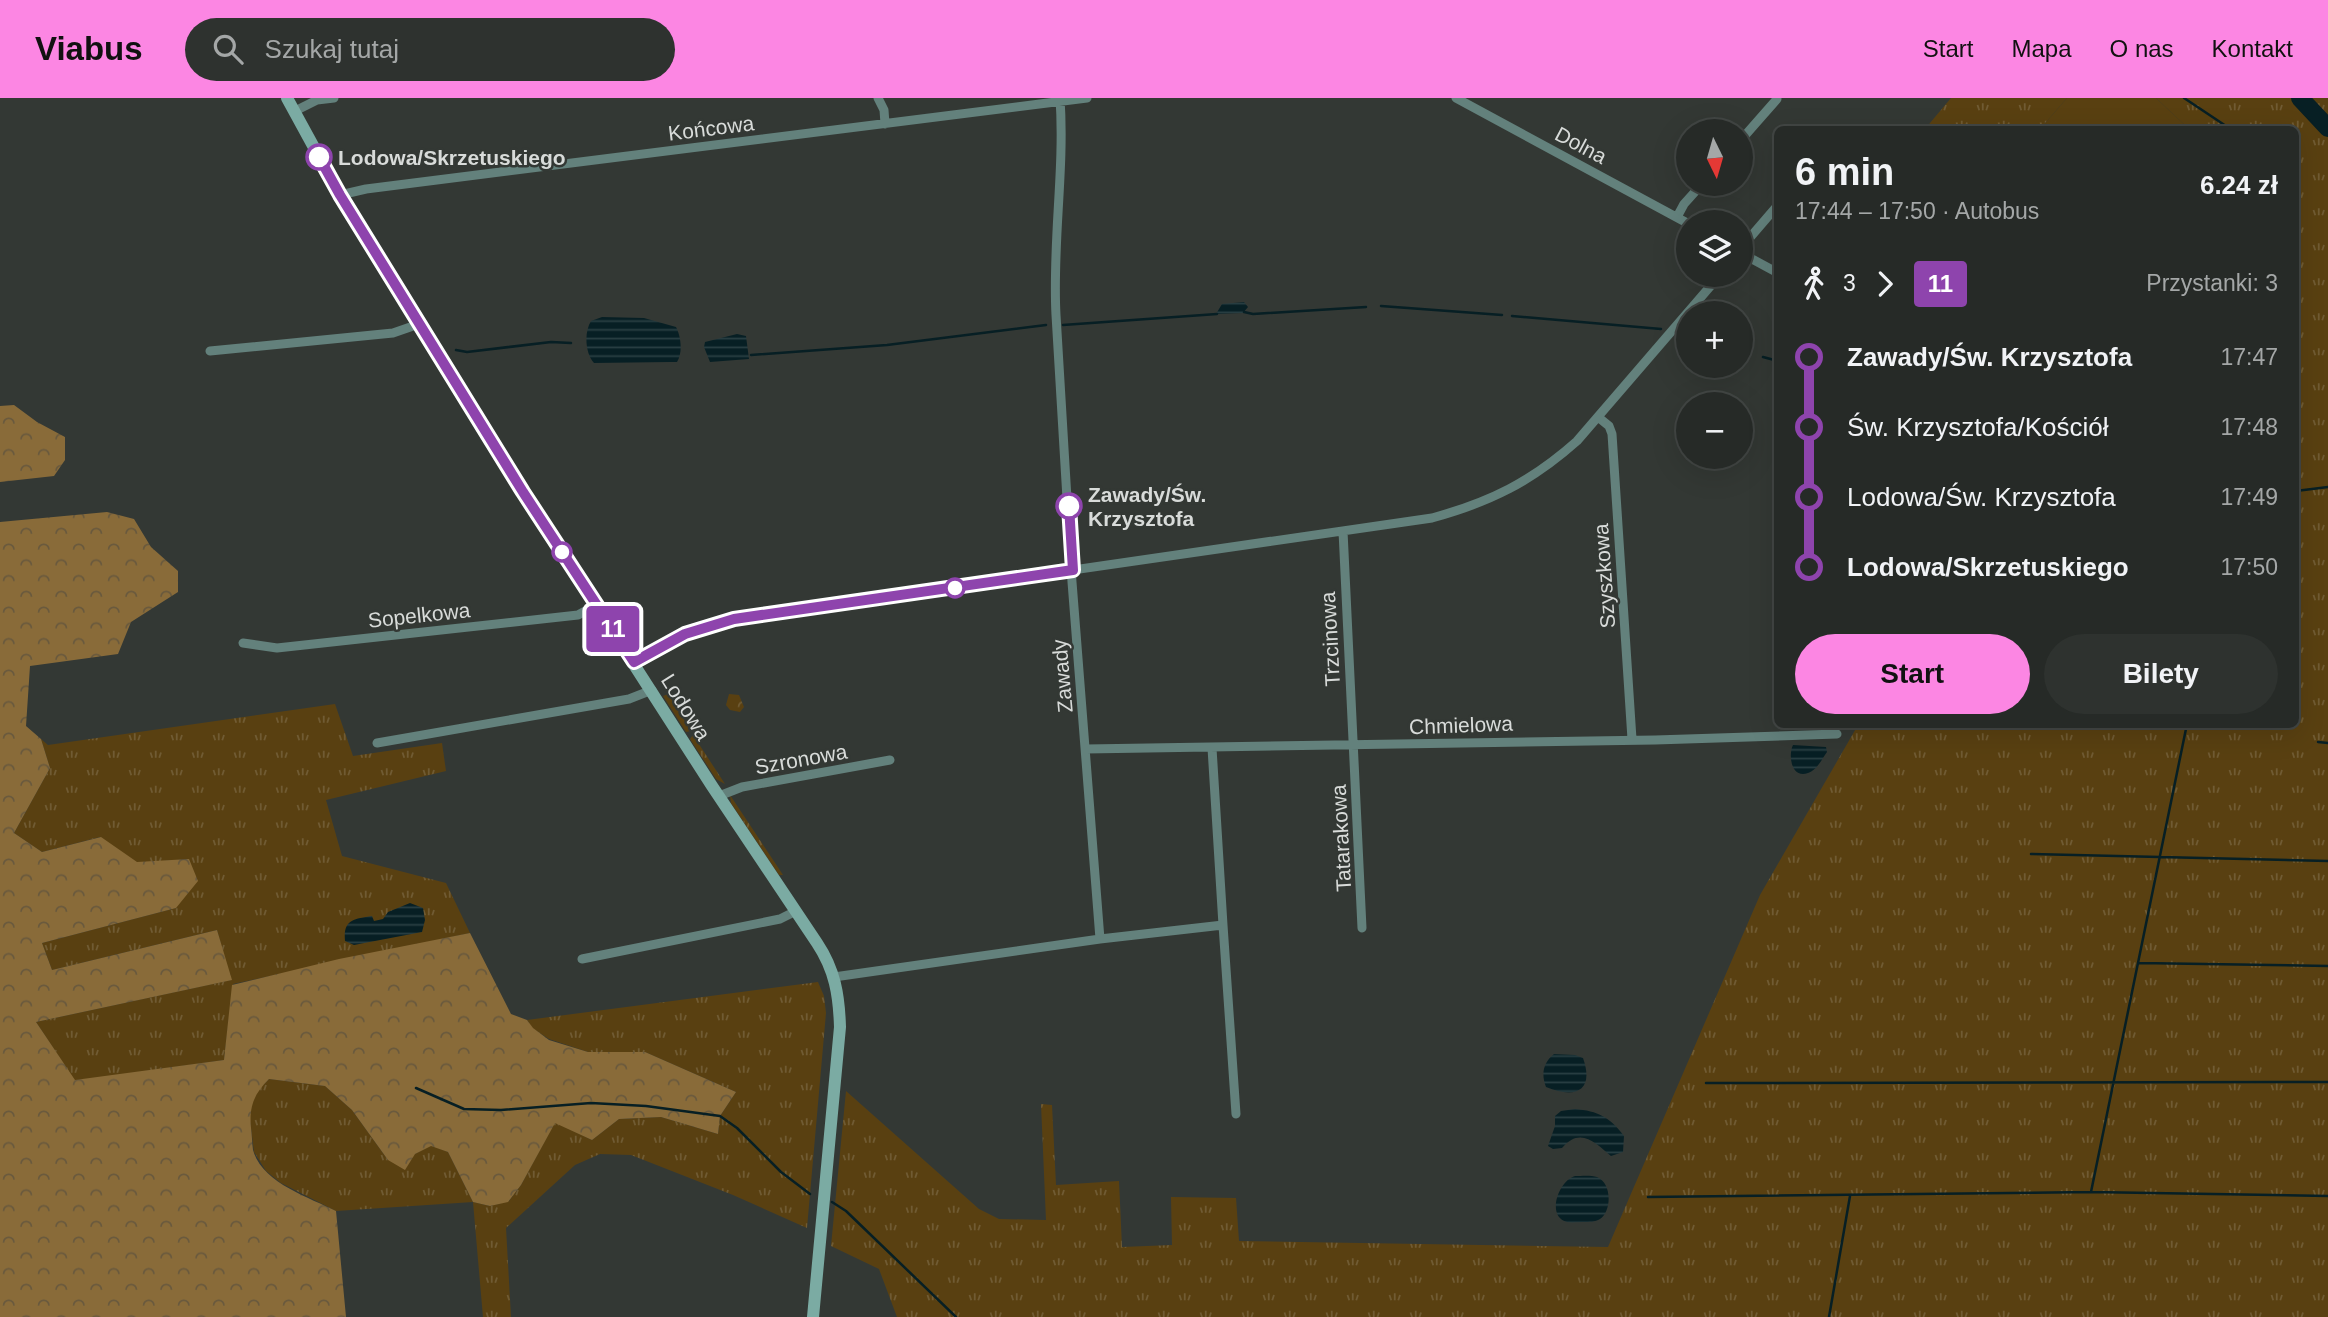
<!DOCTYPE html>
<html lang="pl">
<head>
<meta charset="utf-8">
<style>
	:root { --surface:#262a27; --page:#2e322f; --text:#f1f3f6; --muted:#a4a7a7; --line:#424644; --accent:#fc86e3 }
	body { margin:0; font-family:Helvetica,sans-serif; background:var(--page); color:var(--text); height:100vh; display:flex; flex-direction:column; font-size:26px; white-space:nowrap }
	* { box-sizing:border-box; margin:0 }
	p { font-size:23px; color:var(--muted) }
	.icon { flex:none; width:38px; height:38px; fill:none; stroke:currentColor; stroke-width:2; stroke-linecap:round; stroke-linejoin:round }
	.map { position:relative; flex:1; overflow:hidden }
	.panel { position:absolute; left:1774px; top:28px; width:525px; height:602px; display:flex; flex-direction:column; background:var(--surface); border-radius:10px; box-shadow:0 7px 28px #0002,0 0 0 2px var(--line) }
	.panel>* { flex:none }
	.badge { padding:0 14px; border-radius:5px; font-size:24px; line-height:46px }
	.needle { width:46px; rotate:175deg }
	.controls { position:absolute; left:1676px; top:21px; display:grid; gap:14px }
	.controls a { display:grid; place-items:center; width:77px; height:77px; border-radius:50%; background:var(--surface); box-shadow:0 7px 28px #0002,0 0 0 2px var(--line); font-size:35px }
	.map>.badge { position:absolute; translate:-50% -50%; box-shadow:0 0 0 4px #fff }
	.legs { display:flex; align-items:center; gap:10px; height:77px; padding:0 21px; font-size:23px }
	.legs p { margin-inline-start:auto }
	.summary { display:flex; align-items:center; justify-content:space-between; height:119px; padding:0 21px }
	h1 { font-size:38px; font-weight:800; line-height:52px }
	.button { display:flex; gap:14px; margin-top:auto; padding:14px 21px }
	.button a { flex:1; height:80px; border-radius:42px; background:var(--accent); color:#111; font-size:28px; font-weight:800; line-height:80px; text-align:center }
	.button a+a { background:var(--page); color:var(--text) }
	ul { padding:0 21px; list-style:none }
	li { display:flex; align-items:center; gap:24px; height:70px; font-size:26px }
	li i { display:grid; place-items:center; width:10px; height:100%; margin:0 9px; background:currentColor }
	li i::after { content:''; width:18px; height:18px; margin:-9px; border:5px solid; border-radius:50%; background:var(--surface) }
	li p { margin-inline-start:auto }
	li:first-child i { background:linear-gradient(#0000 50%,currentColor 0) }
	li:last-child i { background:linear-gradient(currentColor 50%,#0000 0) }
	header { display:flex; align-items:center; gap:42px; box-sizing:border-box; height:98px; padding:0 35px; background:var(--accent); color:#111 }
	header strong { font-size:33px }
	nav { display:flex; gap:38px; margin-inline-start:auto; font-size:24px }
	.search { width:490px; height:63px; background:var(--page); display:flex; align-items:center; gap:18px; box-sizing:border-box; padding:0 24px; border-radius:38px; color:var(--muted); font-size:26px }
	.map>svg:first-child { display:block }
	.grass { fill:url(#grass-tufts) }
	.forest { fill:url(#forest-crowns) }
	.park { fill:url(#park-crowns) }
	.pitch { fill:#594011 }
	.water { fill:url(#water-rules) }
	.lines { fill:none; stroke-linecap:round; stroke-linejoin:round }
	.stream { stroke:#071f24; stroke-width:2.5 }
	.river { stroke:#071f24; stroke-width:18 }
	.street { stroke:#63817c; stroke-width:9 }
	.secondary { stroke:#7baba3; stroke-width:12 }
	.line-1-casing { stroke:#fff; stroke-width:16 }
	.line-1 { stroke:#8e44ad; stroke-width:10 }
	.stop-1-dot { fill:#fff; stroke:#8e44ad; stroke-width:3.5 }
	.labels { text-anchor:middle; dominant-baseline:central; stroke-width:5; stroke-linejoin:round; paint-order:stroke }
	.street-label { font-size:21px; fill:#d8dbd9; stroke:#333834 }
	.stop-label { font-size:21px; font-weight:bold; fill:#d8dbd9; stroke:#333834; text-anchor:start }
</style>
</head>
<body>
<header>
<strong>Viabus</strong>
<div class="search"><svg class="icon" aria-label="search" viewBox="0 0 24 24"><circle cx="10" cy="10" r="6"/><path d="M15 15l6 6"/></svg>Szukaj tutaj</div>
<nav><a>Start</a><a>Mapa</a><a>O nas</a><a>Kontakt</a></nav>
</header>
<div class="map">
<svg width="2328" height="1219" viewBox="0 0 2328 1219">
	<defs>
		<pattern id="grass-tufts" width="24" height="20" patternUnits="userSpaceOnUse" patternTransform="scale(1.75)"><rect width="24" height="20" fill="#594011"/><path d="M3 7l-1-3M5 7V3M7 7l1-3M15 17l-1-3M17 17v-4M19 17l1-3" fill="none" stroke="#705b33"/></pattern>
		<pattern id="forest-crowns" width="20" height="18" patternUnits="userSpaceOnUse" patternTransform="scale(1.75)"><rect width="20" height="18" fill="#896b39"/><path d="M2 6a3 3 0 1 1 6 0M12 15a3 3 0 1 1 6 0" fill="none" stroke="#69593d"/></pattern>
		<pattern id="park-crowns" width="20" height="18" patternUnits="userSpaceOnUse" patternTransform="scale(1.75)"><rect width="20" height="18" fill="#594011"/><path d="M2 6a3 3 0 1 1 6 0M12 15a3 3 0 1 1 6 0" fill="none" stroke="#705b33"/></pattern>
		<pattern id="water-rules" width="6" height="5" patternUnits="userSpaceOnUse" patternTransform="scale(1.75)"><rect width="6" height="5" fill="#071f24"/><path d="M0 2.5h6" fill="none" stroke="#2a3f43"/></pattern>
	</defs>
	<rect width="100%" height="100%" fill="#333834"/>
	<path class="grass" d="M1951 0H2067L2040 31H1925Z
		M2156 0H2328V1219H897L879 1171 831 1148 846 993 979 1111 999 1121 1046 1122 1041 1006 1052 1007 1056 1087 1119 1083 1122 1149 1172 1147 1171 1099 1236 1100 1239 1143 1608 1149 1760 797 1858 627 2296 626V32L2189 31Z
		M668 596 691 633 686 634 663 598Z
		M335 606 353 658 442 645 446 673 326 702 342 758 446 785 470 835 233 886 224 962 75 983 36 924 231 882 217 832 52 872 42 845 176 810 189 761 137 765 100 739 42 754 14 735 50 670 41 641 48 647Z
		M693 637 725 686 716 681 690 641Z
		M730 697 783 777H779L731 705Z
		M818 884 824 898 826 915 807 1130 733 1097 631 1057 600 1056 575 1067 506 1130 511 1219H483L473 1104 336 1113 281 1085 266 1073 254 1054 249 1014 256 994 269 981 325 988 352 1012 388 1062 415 1056 431 1047 448 1054 473 1104 490 1108 509 1103 521 1087 555 1024 592 1042 619 1021 661 1019 718 1036 720 1018 736 994 645 954H588L549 941 532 930 527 922Z"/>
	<path class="forest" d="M14 307 37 324 65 339V362L54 378 0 384V308Z
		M107 414 134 421 151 449 178 473V494L131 524 118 556 30 568 26 628 41 641 50 670 14 735 42 754 101 739 137 764 189 761 198 783 176 810 42 845 52 872 217 832 232 882 36 924 75 982 224 962 232 887 339 861 470 835 511 916 527 922 533 930 549 942 588 954H645L736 994 720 1018 718 1036 661 1019 619 1021 592 1042 555 1025 521 1087 508 1104 490 1108 473 1104 448 1054 431 1048 415 1056 405 1072 388 1062 352 1012 325 988 269 981C254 996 249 1008 251 1030 252 1037 252 1045 253 1052 262 1085 309 1099 336 1113L346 1219H0V424Z"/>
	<path class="park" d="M729 596 739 597 744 609 740 614 730 612 726 607Z"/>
	<path class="pitch" d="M2067 0H2156L2189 31H2040Z"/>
	<path class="water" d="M1244 204 1248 209 1243 215 1216 216 1222 206Z
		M602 219 644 220 676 229C681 238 683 255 677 264H671L594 265C585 255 584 234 591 223Z
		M737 236 746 238 749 261 710 264 704 249 705 244Z
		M1793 647 1826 649 1827 654C1822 661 1817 672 1808 675 1791 681 1788 657 1793 647Z
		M410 805 423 810 425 822 422 834 354 847 345 843C343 822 353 821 372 818L374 823 383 821 388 814Z
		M1554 956 1575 957 1583 960C1595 994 1574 1001 1546 989 1541 976 1543 965 1554 956Z
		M1575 1011C1598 1013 1610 1019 1624 1038L1623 1054 1611 1058C1596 1045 1580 1028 1562 1050L1553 1051 1548 1048 1555 1028V1018L1561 1013Z
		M1575 1078C1581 1078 1591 1077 1597 1079 1612 1085 1612 1113 1600 1121 1595 1124 1589 1124 1584 1124 1579 1124 1572 1125 1567 1124 1546 1119 1558 1083 1575 1078Z"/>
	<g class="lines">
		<path class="stream" d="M2184 0 2232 32
			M1381 208 1502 217
			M1244 214 1253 216 1366 209
			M1512 218 1661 231
			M1063 227 1217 216
			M456 252 467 254 551 244 571 245
			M1741 253 1747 254
			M751 257 887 247 1046 227
			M1763 259 1778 263
			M2296 393 2328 389
			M2318 644 2328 645
			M2031 756 2328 763
			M2139 865 2328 868
			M1706 985 2328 984
			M416 990 464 1011 501 1012 591 1005 646 1008 720 1018 737 1030 781 1074 810 1096
			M2091 1094 2187 626
			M1648 1099 2091 1094 2328 1098
			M832 1104 846 1113 956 1219
			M1829 1219 1850 1098"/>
		<path class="river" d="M2300 0 2328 30"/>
		<path class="street" d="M878 0 884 12 885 26
			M1060 0C1065 72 1052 145 1056 217L1072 484 1100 841 1223 827 1236 1016
			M1456 0 1689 126
			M295 13 317 2 334 0
			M1741 42 1777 1
			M340 97 366 91 1087 0
			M1677 119 1684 106 1702 86
			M1741 150 1778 107
			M1741 155 1778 175
			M210 253 393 235 419 226
			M1598 319 1609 328 1612 336 1632 641
			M1343 433 1362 830
			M243 545 277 550 578 517 596 507
			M634 564 685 536 734 521 1432 420C1490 404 1531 384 1577 343L1720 177
			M377 645 629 601 652 592
			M1212 650 1223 827
			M1086 651 1655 642 1837 636
			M719 698 742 689 890 662
			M582 861 780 821 796 813
			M834 879 1100 841"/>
		<path class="secondary" d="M287 0 340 97 523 394 712 688 817 845C835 872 839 897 840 929L813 1219"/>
	</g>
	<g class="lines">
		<g class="line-1-casing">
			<path id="line-1" d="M319 59 340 97 523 394 634 564 685 536 734 521 1073 472 1069 408"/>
		</g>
		<use href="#line-1" class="line-1"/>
	</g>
	<g class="stop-1-dot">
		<circle cx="319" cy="59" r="12"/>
		<circle cx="1069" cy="408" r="12"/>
		<circle cx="562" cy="454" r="9"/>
		<circle cx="955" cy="490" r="9"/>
	</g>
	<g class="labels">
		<g class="street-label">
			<text transform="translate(711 30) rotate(-7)">Końcowa</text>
			<text transform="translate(1581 47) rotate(28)">Dolna</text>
			<text transform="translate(1604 478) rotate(-94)">Szyszkowa</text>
			<text transform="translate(419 517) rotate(-6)">Sopelkowa</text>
			<text transform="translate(1330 541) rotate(-93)">Trzcinowa</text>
			<text transform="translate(1062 578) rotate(-95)">Zawady</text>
			<text transform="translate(686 609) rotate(58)">Lodowa</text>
			<text transform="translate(1461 627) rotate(-2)">Chmielowa</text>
			<text transform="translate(801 661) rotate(-10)">Szronowa</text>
			<text transform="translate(1341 740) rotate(-93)">Tatarakowa</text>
		</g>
		<g class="stop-label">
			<text x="338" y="59">Lodowa/Skrzetuskiego</text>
			<text x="1088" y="396">Zawady/Św.<tspan x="1088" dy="24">Krzysztofa</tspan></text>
		</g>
	</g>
</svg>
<div class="controls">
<a><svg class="needle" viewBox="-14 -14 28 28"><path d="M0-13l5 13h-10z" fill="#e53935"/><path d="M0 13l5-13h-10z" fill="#a4a7a7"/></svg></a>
<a><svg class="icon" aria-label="layers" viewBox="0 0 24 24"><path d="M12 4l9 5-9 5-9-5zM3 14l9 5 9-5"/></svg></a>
<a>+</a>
<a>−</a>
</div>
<b class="badge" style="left:613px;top:531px;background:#8e44ad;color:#fff">11</b>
<section class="panel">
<div class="summary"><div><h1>6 min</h1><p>17:44 – 17:50 · Autobus</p></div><b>6.24 zł</b></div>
<div class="legs"><svg class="icon" aria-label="walk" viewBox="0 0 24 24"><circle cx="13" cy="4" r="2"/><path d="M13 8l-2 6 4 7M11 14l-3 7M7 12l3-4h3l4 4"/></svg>3<svg class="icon" aria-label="forward" viewBox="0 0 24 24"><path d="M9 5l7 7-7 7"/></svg><b class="badge" style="background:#8e44ad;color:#fff">11</b><p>Przystanki: 3</p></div>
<ul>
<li><i style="color:#8e44ad"></i><b>Zawady/Św. Krzysztofa</b><p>17:47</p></li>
<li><i style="color:#8e44ad"></i><span>Św. Krzysztofa/Kościół</span><p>17:48</p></li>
<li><i style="color:#8e44ad"></i><span>Lodowa/Św. Krzysztofa</span><p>17:49</p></li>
<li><i style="color:#8e44ad"></i><b>Lodowa/Skrzetuskiego</b><p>17:50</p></li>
</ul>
<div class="button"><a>Start</a><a>Bilety</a></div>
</section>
</div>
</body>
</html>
